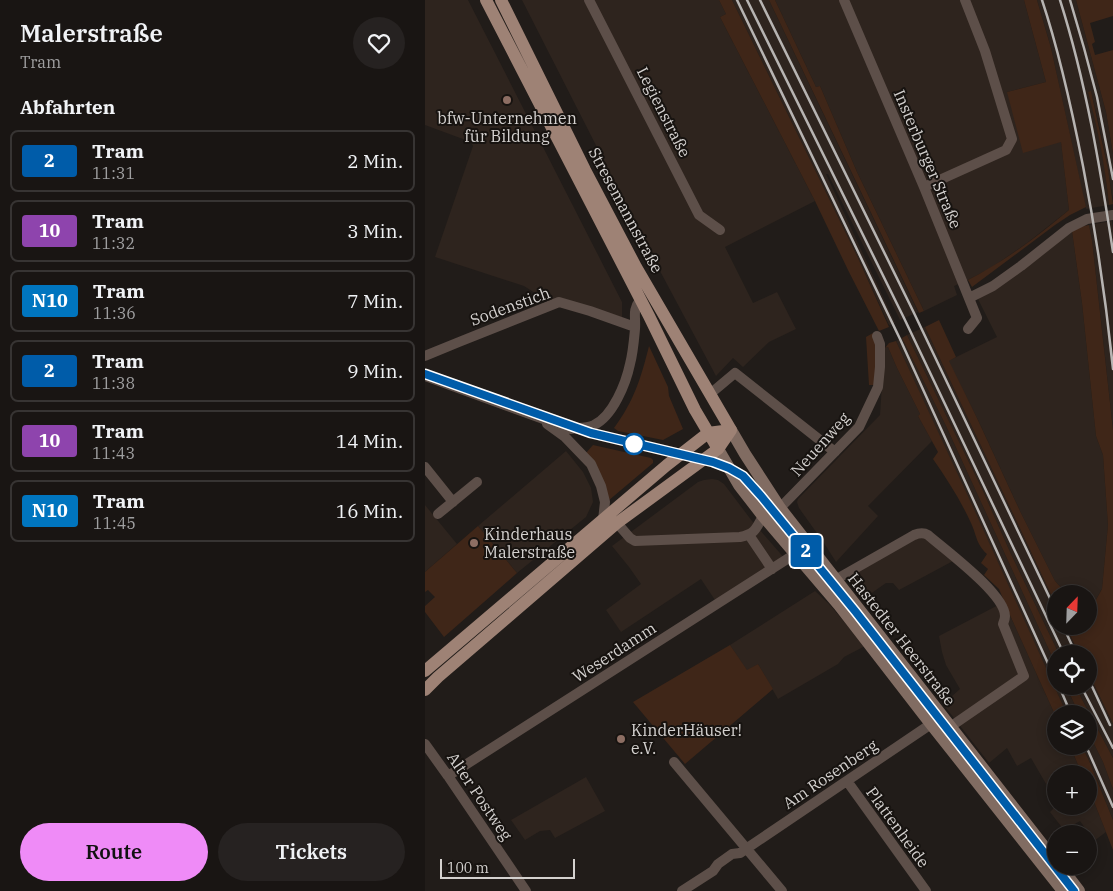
<!DOCTYPE html>
<html lang="de">
<head>
<meta charset="utf-8">
<style>
	:root { --surface:#191513; --page:#262221; --text:#f1f3f6; --muted:#9f9fa0; --line:#373433; --accent:#ef8bf7 }
	body { margin:0; font-family:"IBM Plex Serif",serif; background:var(--page); color:var(--text); height:100vh; display:flex; flex-direction:column; font-size:19px; white-space:nowrap }
	* { box-sizing:border-box; margin:0 }
	p { font-size:16px; color:var(--muted) }
	.icon { flex:none; width:28px; height:28px; fill:none; stroke:currentColor; stroke-width:2; stroke-linecap:round; stroke-linejoin:round }
	.map { position:relative; flex:1; overflow:hidden }
	.drawer { display:flex; flex-direction:column; background:var(--surface); width:425px }
	.drawer>* { flex:none }
	.badge { padding:0 10px; border-radius:4px; font-size:18px; line-height:32px }
	.needle { width:32px; rotate:23deg }
	.fabs { position:absolute; left:622px; top:585px; display:grid; gap:10px }
	.fabs a { display:grid; place-items:center; width:50px; height:50px; border-radius:50%; background:var(--surface); box-shadow:0 2px 12px #0003,0 0 0 1px var(--line); font-size:25px }
	.scale { position:absolute; left:15px; bottom:12px; width:135px; box-sizing:border-box; padding-left:5px; border:2px solid #d4d1cf; border-top:0; font-size:14px; line-height:18px; white-space:nowrap; color:#d4d1cf; -webkit-text-stroke:4px #171310; paint-order:stroke }
	.map>.badge { position:absolute; translate:-50% -50%; box-shadow:0 0 0 2px #fff }
	h2 { padding:0 20px; font-size:19px; line-height:45px }
	.round { display:grid; place-items:center; flex:none; width:52px; height:52px; border-radius:26px; background:var(--page) }
	.headline { display:flex; align-items:center; justify-content:space-between; height:85px; padding:0 20px }
	h1 { font-size:24px; font-weight:600; line-height:38px }
	.primary-button { display:flex; gap:10px; margin-top:auto; padding:10px 20px }
	.primary-button a { flex:1; height:58px; border-radius:30px; background:var(--accent); color:#111; font-size:20px; font-weight:600; line-height:58px; text-align:center }
	.primary-button a+a { background:var(--page); color:var(--text) }
	ul { padding:0; list-style:none }
	li { display:flex; align-items:center; gap:15px; height:62px; margin:0 10px 8px; padding:0 10px; border:2px solid var(--line); border-radius:8px }
	li div { flex:1 }
	li b { display:block; font-size:19px }
	li em { font-style:normal }
	li .badge { min-width:55px; font-weight:700; text-align:center }
	main { display:flex; flex:1; min-height:0 }
	.map>svg:first-child { display:block }
	.built { fill:#2e241e }
	.green { fill:#3f2618 }
	.lines { fill:none; stroke-linecap:round; stroke-linejoin:round }
	.minor { stroke:#5d4f49; stroke-width:10 }
	.secondary { stroke:#816c62; stroke-width:12 }
	.primary { stroke:#9e8275; stroke-width:12 }
	.tram { stroke:#b7b4b2; stroke-width:1 }
	.rail { stroke:#b7b4b2; stroke-width:2.5 }
	.line-casing { stroke:#fff; stroke-width:11 }
	.line { stroke:#005ca9; stroke-width:8 }
	.education-dot { fill:#8d6e63; stroke:#171310; stroke-width:2 }
	.stop-dot { fill:#fff; stroke:#005ca9; stroke-width:2.5 }
	.labels { text-anchor:middle; dominant-baseline:central; stroke-width:4; stroke-linejoin:round; paint-order:stroke }
	.street-label { font-size:16px; fill:#d4d1cf; stroke:#171310 }
	.poi-label { font-size:16px; fill:#d4d1cf; stroke:#171310; text-anchor:start }
</style>
</head>
<body>
<main>
<section class="drawer">
<div class="headline"><div><h1>Malerstraße</h1><p>Tram</p></div><a class="round"><svg class="icon" aria-label="heart" viewBox="0 0 24 24"><path d="M12 20l-8-8c-3-5 5-10 8-4 3-6 11-1 8 4z"/></svg></a></div>
<h2>Abfahrten</h2>
<ul>
<li><span class="badge" style="background:#005ca9;color:#fff">2</span><div><b>Tram</b><p>11:31</p></div><em>2 Min.</em></li>
<li><span class="badge" style="background:#8e44ad;color:#fff">10</span><div><b>Tram</b><p>11:32</p></div><em>3 Min.</em></li>
<li><span class="badge" style="background:#0075bf;color:#fff">N10</span><div><b>Tram</b><p>11:36</p></div><em>7 Min.</em></li>
<li><span class="badge" style="background:#005ca9;color:#fff">2</span><div><b>Tram</b><p>11:38</p></div><em>9 Min.</em></li>
<li><span class="badge" style="background:#8e44ad;color:#fff">10</span><div><b>Tram</b><p>11:43</p></div><em>14 Min.</em></li>
<li><span class="badge" style="background:#0075bf;color:#fff">N10</span><div><b>Tram</b><p>11:45</p></div><em>16 Min.</em></li>
</ul>
<div class="primary-button"><a>Route</a><a>Tickets</a></div>
</section>
<div class="map">
<svg width="688" height="891" viewBox="0 0 688 891">
	<rect width="100%" height="100%" fill="#211c19"/>
	<path class="built" d="M0 0H43L197 302V324L121 300 99 286 10 257 48 146 46 142 0 125Z
		M97 0H294L301 14 295 17 390 201 300 247 328 303 352 292 371 329 344 342 318 367 308 358 291 376 235 271Z
		M307 0H344L493 312 475 320 403 174H401L470 323 464 325 433 258Z
		M350 0H599L621 82 582 92 636 141 644 210 602 243 566 268 543 280 529 286 532 295 499 311 432 172 395 86 391 87Z
		M612 0H651L681 112 688 154V199L675 129 666 92H664L673 129 680 169 684 205 661 209 626 48Z
		M687 221 688 229V430L667 240 664 225Z
		M647 231 657 303 671 436 678 455 683 525 677 589 664 612V594H642L630 581 595 511 552 418 523 361 572 337 553 299Z
		M500 327 631 605V626H641L654 654H634L586 554 558 491 482 335Z
		M477 338 521 426 631 665V686H641L654 714H642L471 341Z
		M463 347 472 368 495 414 493 416 507 441 443 506 453 516 411 562 399 543 374 508 372 502 373 499 455 415 459 353 460 348Z
		M141 451 158 472 166 488 168 502 161 517 92 573 53 526Z
		M287 479 293 480 299 484 327 521 361 560 292 603 276 579 196 632 181 610 216 584 204 567 187 546 273 482 279 480Z
		M0 505 32 544 0 572Z
		M498 535 528 561 474 590 468 583H461L438 599 421 577Z
		M390 591 404 604 440 646 419 657 413 664 353 699 333 664 322 671 305 645Z
		M579 602 631 717V746H645L657 774H631V801L606 758 592 766 582 748 564 763 518 704 535 689 521 665 517 652 514 636Z
		M664 674 688 724V758L650 686H664Z
		M664 734 678 762 688 789V820L665 763 657 746H664Z
		M161 777 180 811 130 838 125 830 115 831 100 840 86 820Z
		M664 789 681 832 669 841 655 821 639 830 625 812 631 806H664Z"/>
	<path class="green" d="M294 0H307L433 258 464 327 454 331 423 270 390 201 295 17 301 14Z
		M344 0H350L391 87 395 86 432 172 499 311 494 313Z
		M599 0H612L626 48 661 207 645 215 630 225 547 287 543 280C580 261 613 236 644 210L636 142 598 153 582 92 621 82Z
		M651 0H688V16L665 23 670 42 667 44 670 55 688 50V154L681 112Z
		M666 91 683 169 688 204 684 205C680 166 673 129 663 92Z
		M664 225 667 240 688 430V724L664 674V654H654L641 626H664V612L677 589 683 525 678 455 671 436 657 303 647 231 655 227Z
		M514 320 531 357 524 361 552 418 595 511 630 581 642 594H631V605L500 327Z
		M448 333 451 339V385H444L441 337Z
		M482 335 558 491 586 554 634 654H631V665L521 426 477 338Z
		M471 341 547 505 642 714H631V717L584 613 574 589 559 575 563 569 556 563 562 554C551 544 552 536 546 523 536 501 522 479 508 459L513 452 493 416 495 414 472 368 463 347 460 348 464 343Z
		M224 346 243 387 244 396 258 429 238 440 193 431 189 428C209 401 216 378 224 346Z
		M168 445 226 458 228 460V463L183 501 161 453Z
		M53 526 92 573 19 637 0 612V606L10 597 3 590 0 592V572Z
		M305 645 322 670 333 664 348 689 260 764 208 702Z
		M641 686H650L688 758V789L678 762 664 734V714H654Z
		M645 746H657L665 763 688 820V850L664 789V774H657Z"/>
	<g class="lines">
		<path class="minor" d="M164 0 274 215 295 230
			M419 0 499 187 552 318 543 329
			M499 187 581 150 587 139 560 51 540 0
			M544 298 568 286 596 266 644 228 662 219 688 215
			M0 356 34 342 134 302 165 311 210 327
			M0 376 146 429C153 428 162 428 169 425 188 416 201 383 205 364 208 353 209 340 210 329 211 316 207 311 215 300
			M285 394 310 373 410 452
			M122 424 140 437 166 464 176 486 180 502 178 520
			M0 467 28 502
			M355 508 434 427 453 387 455 367V344L452 336
			M13 514 52 482
			M192 523 205 538 210 541 315 537C330 534 331 529 338 516
			M324 535 347 569
			M410 580 489 535C494 533 498 532 503 535 520 550 580 594 580 616 580 619 579 621 578 624L599 676 525 727
			M0 744 23 776 101 891
			M249 762 357 891
			M23 776 370 554
			M422 781 501 891
			M257 891 288 871 293 864 307 854 315 853 506 724"/>
		<path class="secondary" d="M306 430 320 454 355 508 631 862
			M293 449 314 485 338 516 414 605 506 724 638 891
			M635 866 654 891"/>
		<path class="primary" d="M61 0 224 316 270 410 293 449
			M76 0 160 170 211 267 306 430
			M0 671 242 465 283 433 306 430
			M0 690 13 677 192 523 293 449 306 430"/>
		<path class="tram" d="M0 374 166 433 288 462C303 466 314 473 325 483L430 611 649 891"/>
		<path class="rail" d="M312 0 475 339 631 681
			M322 0 479 318 639 654
			M335 0 489 313 631 611
			M617 0C635 54 647 110 658 166 671 233 681 301 688 369
			M635 0C661 82 675 167 688 252
			M645 0 659 48 672 97 688 179
			M638 626 651 654
			M664 680 685 725
			M634 686 646 714
			M656 686 688 748
			M661 746 688 807"/>
	</g>
	<g class="lines">
		<g class="line-casing">
			<path id="line" d="M0 374 166 433 288 462 304 468 318 476 336 496 430 611 649 891"/>
		</g>
		<use href="#line" class="line"/>
	</g>
	<g class="education-dot">
		<circle cx="82" cy="100" r="5"/>
		<circle cx="49" cy="543" r="5"/>
		<circle cx="196" cy="739" r="5"/>
	</g>
	<circle class="stop-dot" cx="209" cy="444" r="10"/>
	<g class="labels">
		<g class="street-label">
			<text transform="translate(239 112) rotate(63)">Legienstraße</text>
			<text transform="translate(503 159) rotate(67)">Insterburger Straße</text>
			<text transform="translate(201 210) rotate(62)">Stresemannstraße</text>
			<text transform="translate(85 306) rotate(-20)">Sodenstich</text>
			<text transform="translate(395 444) rotate(-48)">Neuenweg</text>
			<text transform="translate(477 639) rotate(52)">Hastedter Heerstraße</text>
			<text transform="translate(189 652) rotate(-33)">Weserdamm</text>
			<text transform="translate(405 774) rotate(-34)">Am Rosenberg</text>
			<text transform="translate(55 796) rotate(56)">Alter Postweg</text>
			<text transform="translate(473 827) rotate(54)">Plattenheide</text>
		</g>
		<g class="poi-label">
			<text x="82" y="118" text-anchor="middle">bfw-Unternehmen<tspan x="82" dy="18">für Bildung</tspan></text>
			<text x="59" y="534">Kinderhaus<tspan x="59" dy="18">Malerstraße</tspan></text>
			<text x="206" y="730">KinderHäuser!<tspan x="206" dy="18">e.V.</tspan></text>
		</g>
	</g>
</svg>
<div class="fabs">
<a><svg class="needle" viewBox="-14 -14 28 28"><path d="M0-13l5 13h-10z" fill="#e53935"/><path d="M0 13l5-13h-10z" fill="#9f9fa0"/></svg></a>
<a><svg class="icon" aria-label="locate" viewBox="0 0 24 24"><circle cx="12" cy="12" r="6"/><path d="M12 2v4M12 18v4M2 12h4M18 12h4"/></svg></a>
<a><svg class="icon" aria-label="layers" viewBox="0 0 24 24"><path d="M12 4l9 5-9 5-9-5zM3 14l9 5 9-5"/></svg></a>
<a>+</a>
<a>−</a>
</div>
<div class="scale">100 m</div>
<b class="badge" style="left:381px;top:551px;background:#005ca9;color:#fff">2</b>
</div>
</main>
</body>
</html>
